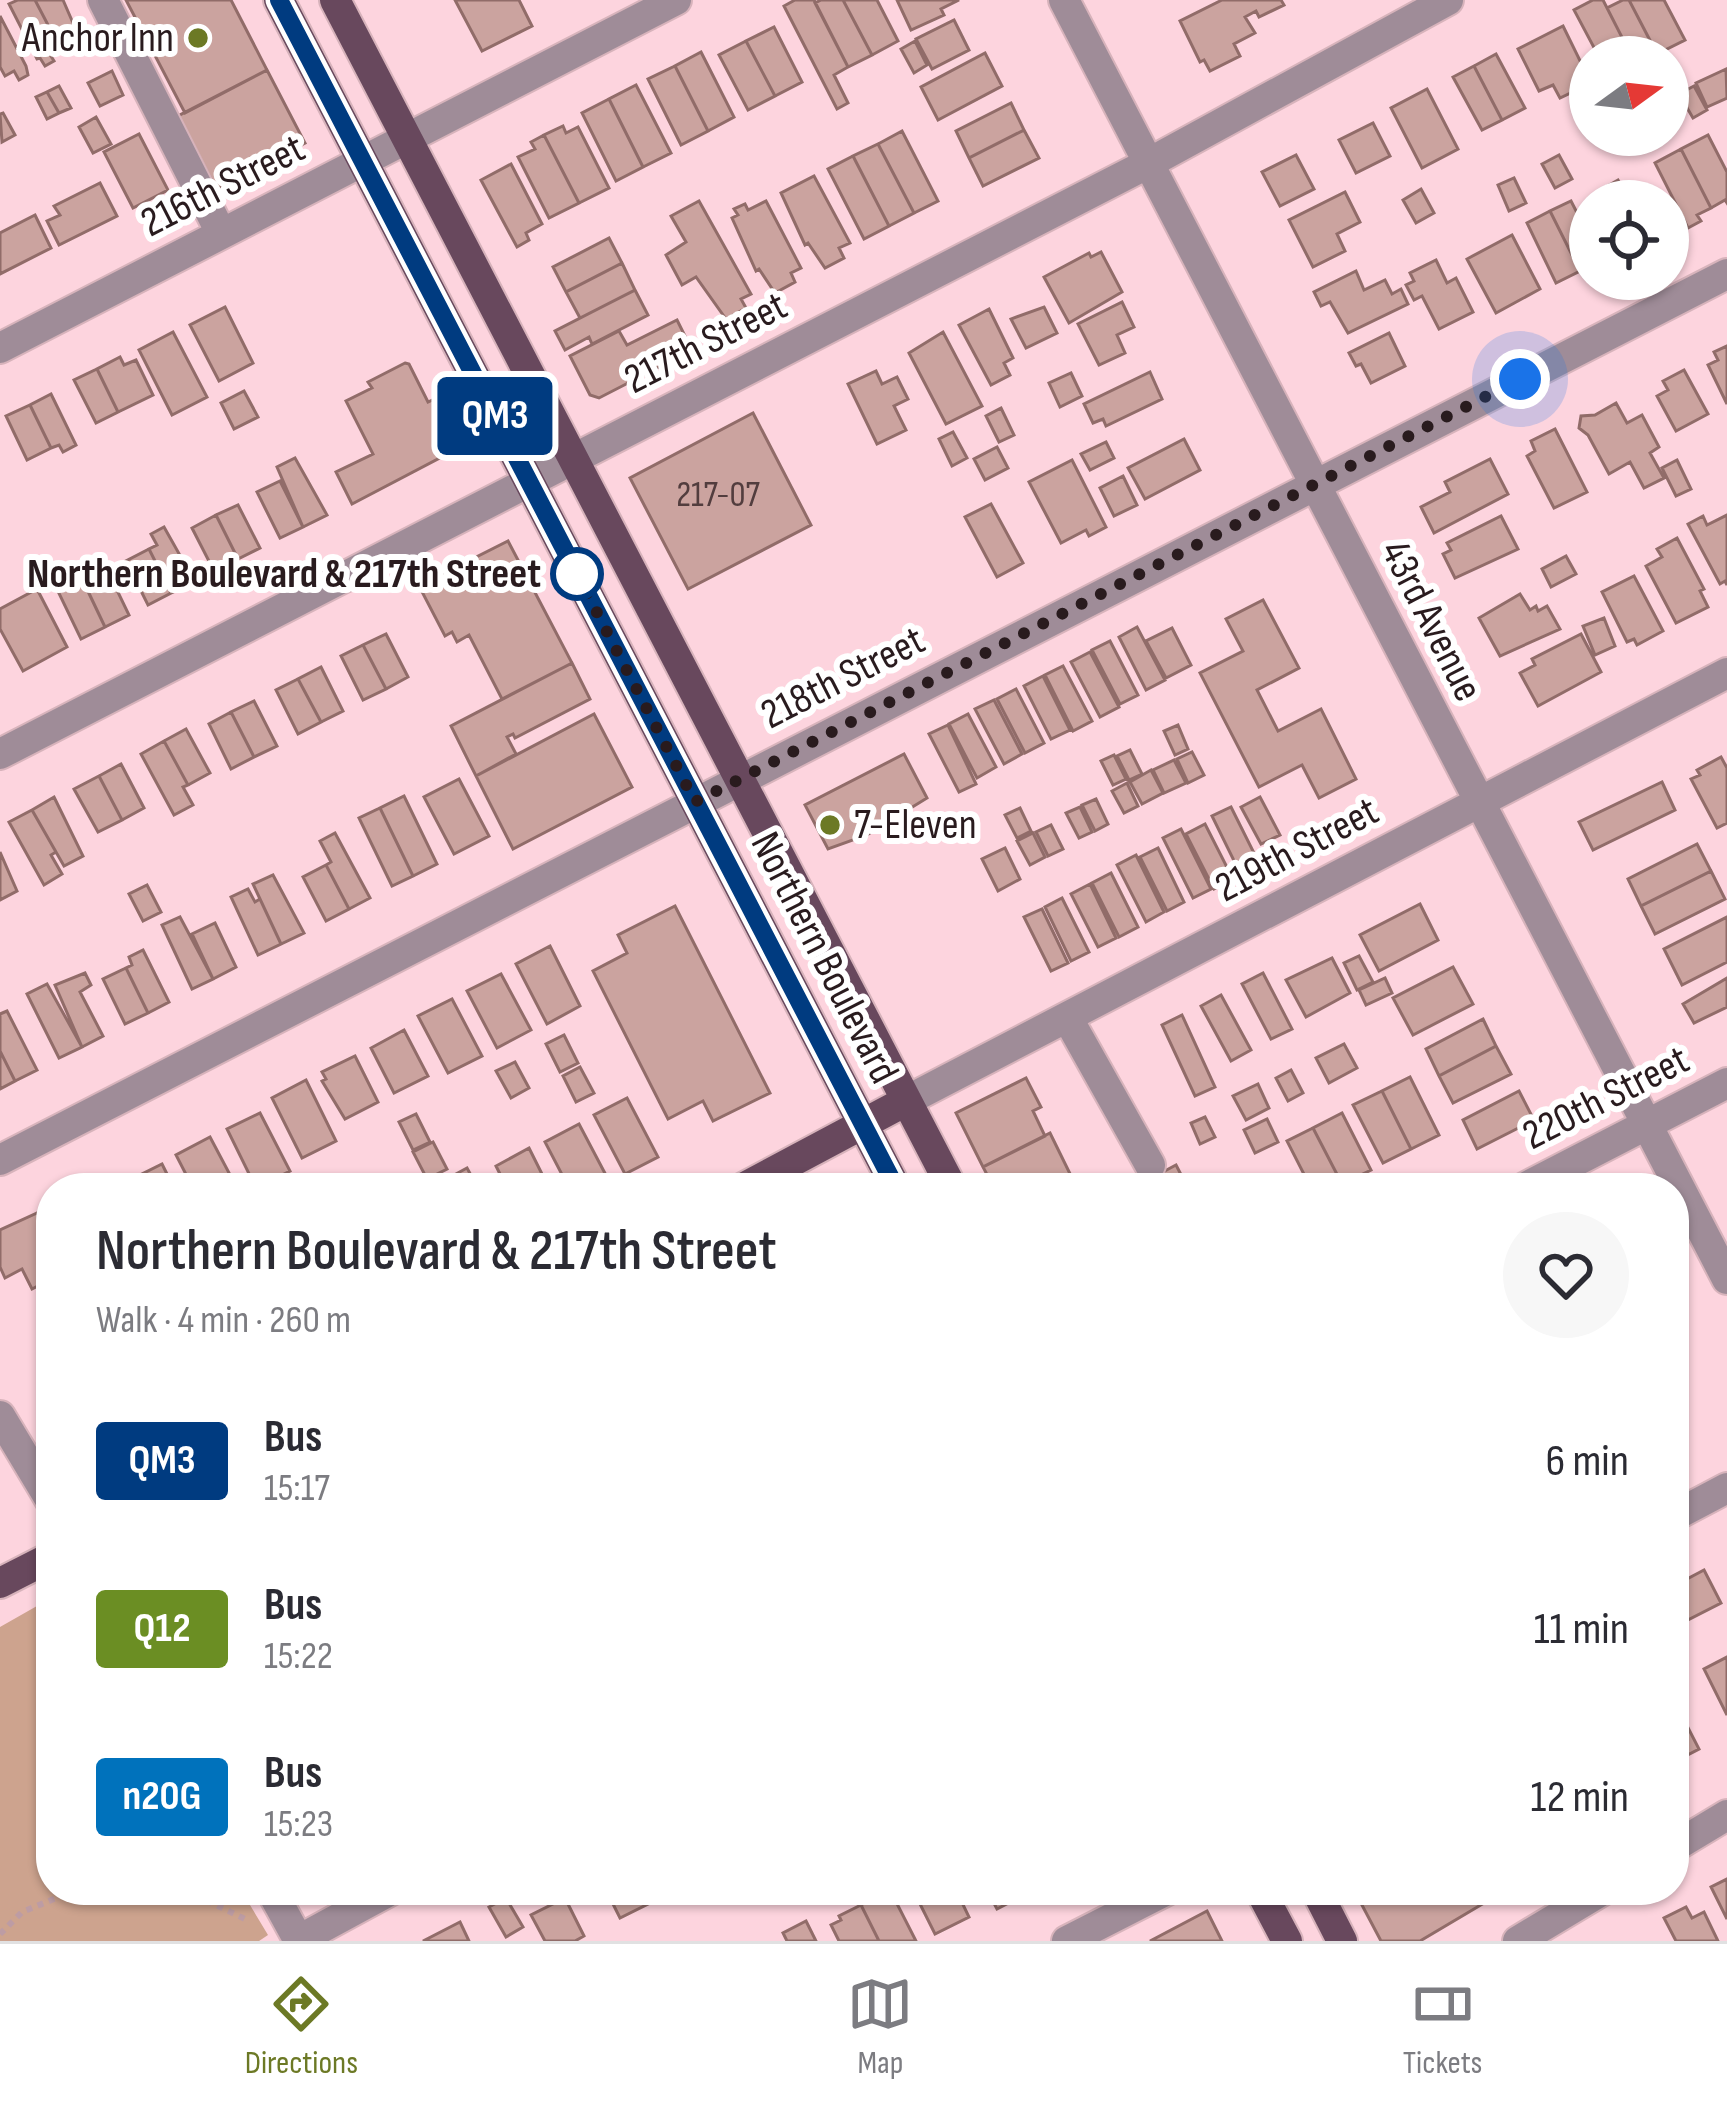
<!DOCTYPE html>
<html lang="en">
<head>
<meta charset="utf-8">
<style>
	:root { --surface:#fff; --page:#f7f7f7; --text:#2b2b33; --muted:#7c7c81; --line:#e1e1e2; --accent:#6c7925 }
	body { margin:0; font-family:"Sofia Sans Condensed",sans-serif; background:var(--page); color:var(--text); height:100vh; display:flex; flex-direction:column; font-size:45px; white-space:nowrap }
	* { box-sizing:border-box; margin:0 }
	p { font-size:39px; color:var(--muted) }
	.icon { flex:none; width:66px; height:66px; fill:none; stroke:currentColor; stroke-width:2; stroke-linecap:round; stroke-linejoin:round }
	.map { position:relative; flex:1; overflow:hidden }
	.sheet { position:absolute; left:36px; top:1173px; width:1653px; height:732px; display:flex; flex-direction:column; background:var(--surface); border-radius:48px; box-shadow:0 3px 9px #0004 }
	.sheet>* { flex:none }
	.badge { padding:0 24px; border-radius:9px; font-size:42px; line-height:78px }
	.needle { width:78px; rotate:75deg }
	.tools { position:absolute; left:1569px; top:36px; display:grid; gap:24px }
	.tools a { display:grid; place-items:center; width:120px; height:120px; border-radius:50%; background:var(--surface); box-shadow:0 3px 9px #0004; font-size:60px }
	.you { position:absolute; width:60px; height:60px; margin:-30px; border:9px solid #fff; border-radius:50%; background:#1a73e8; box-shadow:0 0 0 18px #1a73e833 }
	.map>.badge { position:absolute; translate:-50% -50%; box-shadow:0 0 0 6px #fff }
	.round { display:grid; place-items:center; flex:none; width:126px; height:126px; border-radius:63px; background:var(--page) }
	.overview { display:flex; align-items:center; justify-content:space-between; height:204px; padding:0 60px }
	h1 { font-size:57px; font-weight:600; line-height:90px }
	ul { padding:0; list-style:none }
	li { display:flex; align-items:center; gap:36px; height:168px; padding:0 60px }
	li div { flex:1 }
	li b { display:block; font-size:45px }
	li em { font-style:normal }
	li .badge { min-width:132px; font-weight:700; text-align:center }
	.dock { display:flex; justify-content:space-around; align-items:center; height:168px; border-top:3px solid var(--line); background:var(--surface); font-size:33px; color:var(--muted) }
	.dock a { display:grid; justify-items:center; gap:6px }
	.dock .active { color:var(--accent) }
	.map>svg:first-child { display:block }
	.green { fill:#cda38e }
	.building { fill:#cba39f; stroke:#916c69; stroke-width:3 }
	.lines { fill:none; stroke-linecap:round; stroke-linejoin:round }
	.minor-casing { stroke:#d7b3bb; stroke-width:34 }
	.major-casing { stroke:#d7b3bb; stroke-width:34 }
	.path { stroke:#bd9ca4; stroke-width:6; stroke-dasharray:6 6; stroke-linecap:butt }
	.minor { stroke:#9f8c98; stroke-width:30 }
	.major { stroke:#68485d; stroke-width:30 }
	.line-casing { stroke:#fff; stroke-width:27 }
	.line { stroke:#003b80; stroke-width:18 }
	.walk { stroke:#291b1e; stroke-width:12; stroke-dasharray:0 21.6 }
	.poi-dot { fill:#6c7925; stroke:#fff; stroke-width:4.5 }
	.stop-dot { fill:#fff; stroke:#003b80; stroke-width:6 }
	.labels { text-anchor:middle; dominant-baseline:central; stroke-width:12; stroke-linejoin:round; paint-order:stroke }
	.number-label { font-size:36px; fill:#523d3e }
	.poi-label { font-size:42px; fill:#291b1e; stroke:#fff; text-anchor:end }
	.street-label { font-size:42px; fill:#291b1e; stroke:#fff }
	.stop-label { font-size:42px; font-weight:bold; fill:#291b1e; stroke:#fff; text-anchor:end }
</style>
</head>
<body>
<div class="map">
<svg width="1727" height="1941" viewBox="0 0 1727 1941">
	<rect width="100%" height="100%" fill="#fdd4de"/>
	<path class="green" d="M51 1598V1890H241L268 1935 259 1941H0V1627Z"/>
	<path class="building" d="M18 0H35L60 48 49 53 54 61 45 66 40 58 37 59 9 4Z
		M35 0H63L83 46 74 51 70 43 60 48Z
		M126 0H231L267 70 185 113Z
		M455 0H519L532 26 482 51Z
		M795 0H814L848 67 834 75 848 103 837 109 784 6Z
		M821 0H843L872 55 848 67 815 3Z
		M843 0H877L898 41 872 55Z
		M897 0H959L941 9 944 15 911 30Z
		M1222 0H1281L1284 5 1259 17 1256 11 1245 17 1255 33 1234 44 1240 56 1210 71 1204 60 1200 62 1180 21Z
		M1593 0H1603L1632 57H1599L1574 10Z
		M1623 0H1629L1652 44 1631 55 1607 8Z
		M1629 0H1664L1685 40 1657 54Z
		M0 16 26 66 28 75 19 80 14 71 5 76 0 67Z
		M954 20 969 50 932 69 916 39Z
		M1563 26 1590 81V93L1585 95 1581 88 1560 98 1553 85 1539 91 1518 49Z
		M774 27 802 82 775 96 746 41Z
		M746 41 775 96 748 110 719 55Z
		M915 41 927 65 914 73 901 49Z
		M701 52 734 117 708 131 675 66Z
		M985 53 1002 86 938 120 921 87Z
		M1496 54 1525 108 1502 120 1474 66Z
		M675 66 708 131 681 145 648 79Z
		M1474 66 1502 120 1482 130 1453 77Z
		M1726 69 1727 98 1707 107 1696 83Z
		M267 70 305 143 216 189 178 116Z
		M112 71 123 95 100 106 88 83Z
		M636 85 671 153 643 167 609 99Z
		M59 86 71 108 59 113 47 92Z
		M1694 86 1707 110 1693 118 1679 94Z
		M1427 89 1458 149 1422 168 1391 108Z
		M47 92 59 113 47 119 36 97Z
		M609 99 643 167 616 181 582 113Z
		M1011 103 1024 130 969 158 956 131Z
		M3 113 15 135 2 142 0 114Z
		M96 117 111 144 93 153 79 127Z
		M1373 123 1390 156 1356 173 1339 140Z
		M563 126 566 133 578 127 609 188 579 203 544 135Z
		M1024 130 1039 158 983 186 969 158Z
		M902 131 938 201 914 213 878 144Z
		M139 134 168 190 133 208 104 152Z
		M544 135 579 203 549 218 518 157 535 149 531 142Z
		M1708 135 1727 172V203L1725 200 1711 208 1681 149Z
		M878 144 914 213 889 226 853 156Z
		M1681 149 1711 208 1697 215 1701 221 1688 228 1655 163Z
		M1296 155 1314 189 1280 206 1262 172Z
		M1559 155 1572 179 1555 188 1542 164Z
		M853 156 889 226 864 239 828 169Z
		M511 164 542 224 526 233 529 240 517 247 481 180Z
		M814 176 850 243 839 248 844 258 825 268 808 243 805 245 781 193Z
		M1514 178 1526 203 1509 211 1498 185Z
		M1618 180 1628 199 1647 190 1653 201H1608L1602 189Z
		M100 183 117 216 59 245 47 221 60 215 54 206Z
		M1421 189 1434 213 1416 223 1403 200Z
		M1345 192 1360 222 1337 234 1345 251 1313 267 1289 220Z
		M699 201 751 294 741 299 746 308 726 319 696 277 682 285 666 255 686 242 671 216Z
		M766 201 801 268 791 273 795 282 775 293 759 269 756 271 732 218 738 215 734 209 745 204 748 210Z
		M1571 201 1590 238V266L1580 271 1550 211Z
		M1550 211 1580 271 1556 283 1527 223Z
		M35 215 51 248 0 274V233Z
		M1512 235 1540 289 1496 313 1467 259Z
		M609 238 622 263 566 292 553 267Z
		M1101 252 1122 292 1069 323 1044 277 1089 253 1091 257Z
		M1436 260 1447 283 1456 278 1473 312 1439 329 1422 296 1414 300 1406 285 1414 281 1410 273Z
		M622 263 635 290 580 318 566 292Z
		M1356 271 1364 290 1385 280 1392 294 1401 289 1408 304 1348 333 1330 302 1321 306 1314 292Z
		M635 290 648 315 592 344 589 337 565 350 555 331Z
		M1122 302 1134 327 1117 335 1125 353 1099 365 1078 324Z
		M225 307 253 363 219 381 190 325Z
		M1044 307 1057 333 1026 348 1011 319Z
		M989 309 1013 358 1004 363 1010 375 991 385 959 325Z
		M677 320 692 350 599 398 590 395 570 356 619 331 627 345Z
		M173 332 207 397 172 415 139 350Z
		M943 332 982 406 946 424 909 353Z
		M1389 333 1405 366 1371 383 1361 364 1356 366 1349 353Z
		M1727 346V404L1708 365 1718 360 1714 352Z
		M120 357 124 365 136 360 153 395 118 412 97 369Z
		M405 363 409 364 428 402 439 397 443 405 455 428 442 435 451 452 352 504 336 472 373 454 346 401 372 388 368 382Z
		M97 369 118 412 96 423 74 380Z
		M1684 370 1708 414 1676 431 1657 396 1668 390 1663 381Z
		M876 371 882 384 897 377 908 399 894 406 906 430 877 444 848 384Z
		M1150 372 1162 399 1106 426 1103 419 1093 423 1084 404Z
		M1071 373 1082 396 1060 407 1049 383Z
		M244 391 258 417 234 429 221 403Z
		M51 394 76 445 63 452 59 445 51 448 30 405Z
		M1616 403 1627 423 1642 415 1659 447 1650 453 1664 478 1644 488 1630 462 1609 474 1588 435 1579 428 1581 416 1595 415Z
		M30 405 51 448 27 460 6 416Z
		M1001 408 1014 435 999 442 986 416Z
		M753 413 811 525 688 589 630 478Z
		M1555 429 1587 492 1554 508 1527 456 1535 451 1531 441Z
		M953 432 967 458 952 466 939 439Z
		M1184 439 1200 470 1145 499 1128 468Z
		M1106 442 1114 458 1090 470 1081 454Z
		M997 447 1008 468 985 480 974 459Z
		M295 458 327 515 303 527 277 467Z
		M1490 459 1508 494 1434 533 1421 507 1450 492 1445 482Z
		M1072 460 1106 527 1089 536 1086 530 1061 543 1029 482Z
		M1677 460 1691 489 1676 496 1662 468Z
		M1123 476 1137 505 1114 516 1100 488Z
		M280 481 303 527 280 538 257 492Z
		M991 504 1023 563 997 577 965 517Z
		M238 505 260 548 238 559 216 515Z
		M216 515 238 559 214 571 192 528Z
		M1727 515V585L1725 581 1720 584 1688 524 1703 516 1707 525Z
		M1501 516 1518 549 1455 578 1443 554 1451 550 1447 543Z
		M164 527 195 582 171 593 149 549 157 545 151 534Z
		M1677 538 1704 589 1700 591 1708 607 1676 623 1646 566 1662 557 1657 549Z
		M508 541 572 663 502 699 469 635 457 642 452 632 445 636 419 586Z
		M149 549 171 593 148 605 126 561Z
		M1566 556 1576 574 1551 587 1542 569Z
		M101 557 129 615 105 627 77 568Z
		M73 574 79 585 84 583 105 627 81 639 54 583Z
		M1634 576 1663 631 1637 645 1634 639 1627 642 1602 592Z
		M37 589 67 647 23 671 0 629V609Z
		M1520 594 1530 610 1536 606 1538 611 1547 606 1560 629 1500 656 1479 618Z
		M1263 600 1299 668 1257 690 1278 731 1321 709 1356 779 1319 798 1302 765 1259 787 1200 673 1243 651 1226 619Z
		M1604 618 1615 646 1595 655 1583 626Z
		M1137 627 1165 680 1146 690 1119 637Z
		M1172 628 1191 665 1166 678 1146 641Z
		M386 634 408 677 386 689 363 645Z
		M1581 634 1601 672 1538 706 1520 673 1535 665 1532 659Z
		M1110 641 1138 695 1120 704 1092 650Z
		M363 645 386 689 363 700 341 656Z
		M1090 652 1119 707 1100 717 1071 662Z
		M572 663 590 699 515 738 513 734 507 737 516 754 476 776 451 726Z
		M1063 666 1092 721 1073 731 1045 675Z
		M321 667 343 711 321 722 298 679Z
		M1043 676 1070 730 1051 739 1024 686Z
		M298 679 321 722 298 734 276 690Z
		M1016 689 1044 743 1025 753 997 699Z
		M994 700 1022 754 1004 764 975 709Z
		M254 701 277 746 254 757 231 712Z
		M231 712 254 757 231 769 209 724Z
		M594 714 632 787 513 849 476 776Z
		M968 714 996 767 977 778 949 724Z
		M948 725 976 784 959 792 929 734Z
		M1178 725 1188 749 1175 755 1164 731Z
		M186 729 210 773 188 785 164 741Z
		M164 741 188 785 183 787 193 805 174 815 141 754Z
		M1130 750 1142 774 1129 780 1117 756Z
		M1192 752 1204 775 1188 783 1177 759Z
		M904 754 927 798 867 835 828 849 805 805Z
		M1114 755 1126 779 1113 785 1101 761Z
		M1721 757 1727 768V823L1717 828 1691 779 1700 775 1697 770Z
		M1174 760 1186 783 1164 793 1153 770Z
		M121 764 144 808 122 820 99 776Z
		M1151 770 1163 793 1142 804 1130 782Z
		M99 776 122 820 98 832 74 789Z
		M459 779 489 836 454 854 424 797Z
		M1662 782 1675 810 1593 850 1579 822Z
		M1127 783 1138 806 1124 813 1112 791Z
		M404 796 437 864 413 876 380 808Z
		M54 797 83 856 64 866 32 810Z
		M1260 797 1280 835 1261 844 1241 807Z
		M1096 799 1108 824 1095 831 1082 805Z
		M1080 807 1092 832 1079 838 1066 813Z
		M1231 807 1259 863 1240 873 1212 816Z
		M380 808 413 876 392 886 359 818Z
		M1020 808 1031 831 1017 838 1005 815Z
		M32 810 56 852 51 855 62 874 44 885 9 822Z
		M1205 824 1233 879 1214 889 1186 834Z
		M1051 825 1063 849 1048 856 1036 832Z
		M1181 829 1211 889 1193 898 1163 838Z
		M335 833 370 898 349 909 326 865 331 862 320 841Z
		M1033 833 1045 857 1030 865 1017 841Z
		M1697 844 1711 871 1641 906 1628 879Z
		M1005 848 1020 879 998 891 982 859Z
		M1158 848 1184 902 1167 911 1140 857Z
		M0 852 17 891 0 900Z
		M1136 855 1164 912 1146 922 1117 865Z
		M326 865 349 909 326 921 303 877Z
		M1711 871 1725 899 1655 934 1641 906Z
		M1111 873 1138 927 1119 937 1092 883Z
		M273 875 304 933 281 944 253 884Z
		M1090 884 1116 938 1098 947 1071 894Z
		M147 885 161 912 143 921 129 894Z
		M248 889 255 902 260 899 281 944 258 955 231 897Z
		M1062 898 1089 952 1071 961 1045 907Z
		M1420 904 1438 940 1379 971 1360 935Z
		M675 906 770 1093 713 1121 703 1101 668 1119 593 971 627 953 618 935Z
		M1042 909 1068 963 1051 971 1024 917Z
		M180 917 213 979 192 989 162 925Z
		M1727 917V962L1682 985 1664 949Z
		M215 923 236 967 213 979 192 934Z
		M550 946 580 1006 547 1024 516 964Z
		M143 950 169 1002 148 1013 126 968 132 965 129 957Z
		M1359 956 1373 982 1357 990 1344 963Z
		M1332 958 1350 993 1306 1017 1286 980Z
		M1453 967 1473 1004 1413 1035 1393 998Z
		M126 968 148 1013 125 1024 103 979Z
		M85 973 91 985 80 992 103 1036 82 1047 55 985Z
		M1263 973 1292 1029 1271 1039 1242 984Z
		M501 974 531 1030 497 1048 467 991Z
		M1385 978 1392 993 1366 1005 1359 990Z
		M1727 978V1007L1694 1023 1683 1004Z
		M47 984 82 1047 59 1058 27 994Z
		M1221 995 1251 1050 1231 1061 1201 1006Z
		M452 999 482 1056 448 1073 418 1016Z
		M7 1011 37 1070 15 1081 0 1051V1014Z
		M1182 1015 1215 1087 1195 1096 1162 1025Z
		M1483 1019 1496 1046 1439 1076 1426 1049Z
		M404 1030 428 1076 394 1093 371 1048Z
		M564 1035 578 1063 560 1072 546 1044Z
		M1344 1044 1357 1068 1329 1083 1316 1058Z
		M1496 1046 1511 1074 1453 1103 1439 1076Z
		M0 1051 15 1081 0 1089Z
		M355 1056 378 1102 345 1119 322 1081 326 1079 322 1072Z
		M515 1062 529 1088 511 1098 496 1071Z
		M580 1067 594 1093 576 1102 563 1076Z
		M1291 1070 1303 1093 1288 1101 1276 1078Z
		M1410 1077 1439 1135 1411 1149 1382 1091Z
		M1026 1078 1041 1107 1033 1111 1045 1136 983 1167 956 1113Z
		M306 1080 336 1141 302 1158 272 1098Z
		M1258 1084 1269 1108 1246 1120 1233 1096Z
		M1382 1091 1411 1149 1383 1163 1353 1105Z
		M1519 1091 1534 1120 1477 1149 1463 1120Z
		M627 1098 658 1157 625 1174 594 1115Z
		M260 1113 290 1171 256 1188 227 1129Z
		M1342 1113 1371 1170 1342 1184 1313 1128Z
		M416 1114 430 1142 413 1150 399 1122Z
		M1205 1117 1215 1137 1200 1144 1191 1123Z
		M1267 1119 1278 1142 1255 1153 1244 1130Z
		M579 1124 609 1181 596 1188H569L545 1142Z
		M1313 1128 1342 1184 1335 1188H1311L1287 1141Z
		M1050 1133 1077 1188H994L983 1167Z
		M210 1137 237 1188H193L176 1155Z
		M433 1142 447 1169 427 1179 413 1152Z
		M529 1148 549 1188H507L496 1166Z
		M162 1164 174 1188H132L128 1181Z
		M1176 1165 1188 1188H1149L1146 1181Z
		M467 1168 473 1179 480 1175 487 1188H455L460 1186 454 1175Z
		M48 1208 51 1215V1279L32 1289 22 1269 5 1278 0 1267V1230Z
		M1704 1570 1721 1603 1674 1627V1586Z
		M1727 1657V1715L1704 1669Z
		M1681 1714 1699 1749 1674 1762V1718Z
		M1727 1879V1919L1711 1887Z
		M606 1890H651L656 1900 620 1918Z
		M890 1890 916 1941H879L861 1905Z
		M913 1890H956L969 1917 935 1934Z
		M987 1890H1016L1020 1897 997 1909Z
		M1354 1890H1506L1420 1941H1381Z
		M506 1898 523 1927 506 1937 489 1907Z
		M565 1898 584 1936 575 1941H545L531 1915Z
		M861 1905 879 1941H839L831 1925 841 1920 839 1916Z
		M1686 1907 1692 1918 1704 1912 1718 1941H1676L1664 1918Z
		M1207 1911 1222 1941H1150Z
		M806 1921 816 1941H787L783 1933Z
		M460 1922 469 1941H423Z"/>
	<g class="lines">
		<g class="minor-casing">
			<path id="minor" d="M103 0 221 233
				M1064 0 1727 1279
				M0 348 676 0
				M0 754 1149 163 1448 0
				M1067 1017 1150 1165
				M906 1101 1727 673
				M0 1160 1727 274
				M1524 1188 1727 1083
				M0 1416 51 1501
				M1674 1516 1727 1488
				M1674 1847 1727 1815
				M271 1890 299 1941
				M299 1940 391 1890
				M1067 1941 1167 1890
				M1518 1941 1603 1890"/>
		</g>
		<g class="major-casing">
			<path id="major" d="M279 0 896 1188
				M335 0 952 1188
				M743 1188 906 1101
				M0 1583 51 1557
				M1260 1890 1287 1941
				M1316 1890 1342 1941"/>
		</g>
		<path class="path" d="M185 1890 249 1921
			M0 1934 22 1912 76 1890"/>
		<use href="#minor" class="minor"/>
		<use href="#major" class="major"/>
	</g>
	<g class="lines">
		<g class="line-casing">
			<path id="line" d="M279 0 896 1188"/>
		</g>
		<use href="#line" class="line"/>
		<path class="walk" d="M577 574 695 802 1520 379"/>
	</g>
	<g class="poi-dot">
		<circle cx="198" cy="38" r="12"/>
		<circle cx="830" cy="825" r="12"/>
	</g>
	<circle class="stop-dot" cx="577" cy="574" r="24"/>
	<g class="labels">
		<g class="number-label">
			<text x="718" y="495">217-07</text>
		</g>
		<g class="poi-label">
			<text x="174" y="38">Anchor Inn</text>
			<text x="854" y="825" text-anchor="start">7-Eleven</text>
		</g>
		<g class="street-label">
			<text transform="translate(223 186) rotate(-27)">216th Street</text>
			<text transform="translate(706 343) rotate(-27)">217th Street</text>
			<text transform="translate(1431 621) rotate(63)">43rd Avenue</text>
			<text transform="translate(843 678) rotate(-27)">218th Street</text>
			<text transform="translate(1297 850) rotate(-28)">219th Street</text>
			<text transform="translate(824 958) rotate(63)">Northern Boulevard</text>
			<text transform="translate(1606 1098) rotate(-27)">220th Street</text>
		</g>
		<g class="stop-label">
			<text x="541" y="574">Northern Boulevard &amp; 217th Street</text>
		</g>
	</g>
</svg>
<div class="tools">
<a><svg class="needle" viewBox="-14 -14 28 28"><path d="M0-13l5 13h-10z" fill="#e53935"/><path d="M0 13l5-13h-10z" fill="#7c7c81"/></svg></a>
<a><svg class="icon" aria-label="locate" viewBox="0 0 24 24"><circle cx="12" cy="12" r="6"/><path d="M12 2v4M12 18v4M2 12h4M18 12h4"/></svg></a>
</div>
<div class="you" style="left:1520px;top:379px"></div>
<b class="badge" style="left:495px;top:416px;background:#003b80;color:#fff">QM3</b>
<section class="sheet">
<div class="overview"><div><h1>Northern Boulevard &amp; 217th Street</h1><p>Walk · 4 min · 260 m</p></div><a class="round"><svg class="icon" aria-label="heart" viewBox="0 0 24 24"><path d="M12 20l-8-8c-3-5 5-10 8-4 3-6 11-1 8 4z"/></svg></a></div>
<ul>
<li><span class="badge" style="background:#003b80;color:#fff">QM3</span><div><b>Bus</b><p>15:17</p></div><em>6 min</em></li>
<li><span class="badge" style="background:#6b8e23;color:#fff">Q12</span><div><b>Bus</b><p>15:22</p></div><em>11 min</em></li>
<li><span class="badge" style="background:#0072bc;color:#fff">n20G</span><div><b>Bus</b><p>15:23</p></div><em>12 min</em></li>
</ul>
</section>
</div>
<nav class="dock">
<a class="active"><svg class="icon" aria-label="directions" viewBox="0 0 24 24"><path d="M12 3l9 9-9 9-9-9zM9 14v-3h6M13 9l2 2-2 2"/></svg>Directions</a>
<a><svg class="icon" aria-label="map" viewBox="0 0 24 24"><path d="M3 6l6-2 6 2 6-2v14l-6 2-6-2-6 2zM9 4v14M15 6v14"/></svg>Map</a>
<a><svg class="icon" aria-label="tickets" viewBox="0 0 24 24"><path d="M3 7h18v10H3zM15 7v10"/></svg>Tickets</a>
</nav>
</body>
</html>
